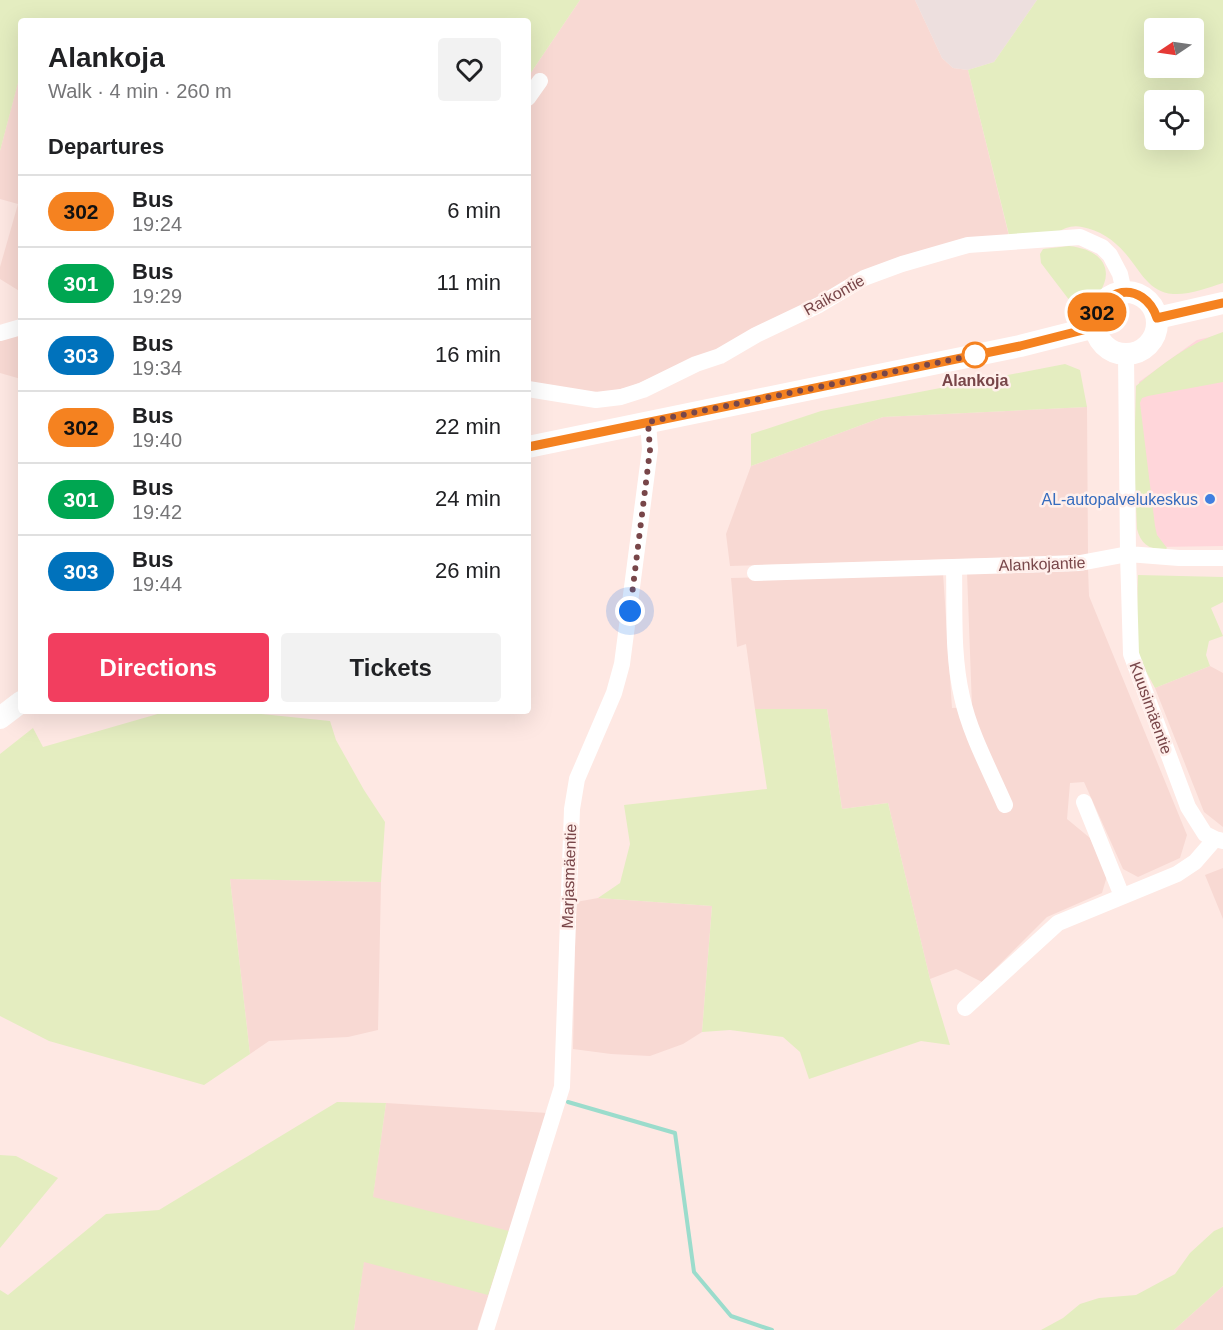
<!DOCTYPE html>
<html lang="en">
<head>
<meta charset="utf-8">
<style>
	:root { --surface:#fff; --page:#f2f2f2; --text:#202124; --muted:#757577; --line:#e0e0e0; --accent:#f23e5f }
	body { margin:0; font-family:Helvetica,sans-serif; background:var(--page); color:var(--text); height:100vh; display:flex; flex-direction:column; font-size:22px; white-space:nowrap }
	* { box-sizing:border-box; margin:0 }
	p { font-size:20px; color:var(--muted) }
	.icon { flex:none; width:33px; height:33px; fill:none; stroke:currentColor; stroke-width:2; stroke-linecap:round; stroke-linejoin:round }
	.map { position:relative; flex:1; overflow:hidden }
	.sheet { position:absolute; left:18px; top:18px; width:513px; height:696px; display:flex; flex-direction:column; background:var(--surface); border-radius:6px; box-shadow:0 6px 24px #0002 }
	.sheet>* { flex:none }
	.badge { padding:0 12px; border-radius:20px; font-size:21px; line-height:39px }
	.needle { width:39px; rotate:257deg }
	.tools { position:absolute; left:1144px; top:18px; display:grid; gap:12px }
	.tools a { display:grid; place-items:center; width:60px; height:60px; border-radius:6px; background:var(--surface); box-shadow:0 6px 24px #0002; font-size:30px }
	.you { position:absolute; width:30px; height:30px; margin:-15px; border:4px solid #fff; border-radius:50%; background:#1a73e8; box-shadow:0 0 0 9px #1a73e833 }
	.map>.badge { position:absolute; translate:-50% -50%; box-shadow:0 0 0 3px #fff }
	h2 { padding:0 30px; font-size:22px; line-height:54px }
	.round { display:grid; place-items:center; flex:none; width:63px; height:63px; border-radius:6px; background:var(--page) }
	.overview { display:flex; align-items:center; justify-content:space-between; height:102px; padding:0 30px }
	h1 { font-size:28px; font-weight:600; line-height:45px }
	.button { display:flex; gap:12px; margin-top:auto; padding:12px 30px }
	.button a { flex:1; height:69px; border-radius:6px; background:var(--accent); color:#fff; font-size:24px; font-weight:600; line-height:69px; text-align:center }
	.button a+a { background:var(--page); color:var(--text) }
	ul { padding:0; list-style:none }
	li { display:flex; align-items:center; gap:18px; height:72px; padding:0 30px; border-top:2px solid var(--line) }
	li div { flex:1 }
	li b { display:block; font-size:22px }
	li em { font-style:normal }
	li .badge { min-width:66px; font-weight:700; text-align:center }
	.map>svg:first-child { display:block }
	.residential { fill:#f8d9d3 }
	.commercial { fill:#ffd6da }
	.industrial { fill:#eddfde }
	.green { fill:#e4edc0; fill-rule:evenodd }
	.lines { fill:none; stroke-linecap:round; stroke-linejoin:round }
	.stream { stroke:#9bdccc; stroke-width:4 }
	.minor { stroke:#fff; stroke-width:16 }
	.secondary { stroke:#fff; stroke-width:22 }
	.line-casing { stroke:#fff; stroke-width:14 }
	.line { stroke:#f58220; stroke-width:9 }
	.walk { stroke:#784649; stroke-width:6; stroke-dasharray:0 10.8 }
	.stop-dot { fill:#fff; stroke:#f58220; stroke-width:3 }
	.shop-dot { fill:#3f7fe0; stroke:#ffefeb; stroke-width:2 }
	.labels { text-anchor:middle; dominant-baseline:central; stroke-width:5; stroke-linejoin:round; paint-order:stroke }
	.street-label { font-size:16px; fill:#784649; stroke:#ffefeb }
	.stop-label { font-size:16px; font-weight:bold; fill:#784649; stroke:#ffefeb }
	.shop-label { font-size:16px; fill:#366cbe; stroke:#ffefeb; text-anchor:end }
</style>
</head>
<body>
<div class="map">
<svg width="1223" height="1330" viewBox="0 0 1223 1330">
	<rect width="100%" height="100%" fill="#fee8e3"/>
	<path class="residential" d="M580 0H915L942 58 953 68 968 70 1009 236 974 241 756 330 699 358 629 387 608 392 593 393 528 382V77Z
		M19 78 21 79V292L0 279V267L18 204 0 199V151Z
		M21 320V379L0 373V325Z
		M1087 407 1088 555 730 566 726 534 751 466 883 417Z
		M1088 568 1089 596 1187 835 1180 858 1138 877 1123 869 1084 782 1070 783 1067 819 1090 838 1107 876 1102 893 1047 917 982 982 956 969 930 979 888 803 842 809 827 709H755L746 644 737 647 731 578 943 573 952 708 972 707 967 572Z
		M1210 666 1223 673V827L1204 812 1155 688Z
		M1223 868V919L1205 875Z
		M230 879 381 882 378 1030 348 1037 269 1041 250 1054Z
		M598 898 712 906 702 1032 683 1044 650 1056 611 1054 573 1049 576 902Z
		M386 1103 548 1113 477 1330H354Z
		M1223 1286V1330H1174Z"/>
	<path class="commercial" d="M1223 334V546L1157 547 1140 461 1139 382 1197 340Z"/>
	<path class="industrial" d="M915 0H1037L994 62 968 70 953 68 942 58Z"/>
	<path class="green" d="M0 0H580L528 77V21H21V79H19L0 151Z
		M1037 0H1223V283C1207 288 1190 295 1173 294 1148 292 1140 270 1125 253 1114 240 1099 230 1082 227 1064 223 1055 237 1039 241 1031 243 1020 243 1011 243L968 70 994 62ZM1155 28H1194V68H1155ZM1155 100H1194V140H1155Z
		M1069 246C1116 251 1116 287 1081 310L1076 309 1041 263 1040 254 1043 249Z
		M1223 332V382L1148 396 1142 398 1140 403 1155 526 1157 535 1167 548 1166 549C1150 550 1141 545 1137 529L1134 459 1136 386C1163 363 1190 343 1223 332Z
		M1065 364 1080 370 1087 407 883 417 751 466V434L821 411Z
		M1138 575 1223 577V602L1211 608 1223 636 1209 641 1206 655 1210 666 1155 688 1136 653Z
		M755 709H827L842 809 888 803 930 979 950 1045 921 1041 809 1079 800 1052 783 1037 730 1030 702 1032 712 906 598 898 620 883 630 844 624 805 767 789Z
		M168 711H231L330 721 336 740 364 790 385 822 381 882 230 879 250 1054 204 1085 49 1041 0 1016V754L33 728 43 747Z
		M337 1102 386 1103 373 1197 509 1231 488 1295 364 1262 354 1330H0V1290L8 1295 106 1214 159 1210Z
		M0 1155 16 1156 58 1178 0 1248Z
		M1223 1227V1286L1174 1330H1041L1063 1318 1080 1304 1099 1298 1136 1295 1175 1274 1190 1253 1214 1231Z"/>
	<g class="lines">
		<path class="stream" d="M568 1102 675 1133 694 1272 731 1316 772 1330"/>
		<path class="minor" d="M528 98 540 81
			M0 333 21 327
			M528 389 596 400 621 397 643 390 696 364 720 356 756 335 819 305 864 278 902 264 968 245 1080 237 1102 247 1110 255 1120 274 1124 292
			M1223 558H1179L1128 554 1131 654 1188 807 1205 834 1215 839 1223 841
			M954 567C955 609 952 655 962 697 970 734 990 770 1005 805
			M755 573 1080 563 1128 554 1126 354
			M1084 802 1122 896
			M965 1008 1058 923 1177 874 1195 862 1215 839
			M486 1330 562 1087 572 809 577 779 614 693 622 664 650 449 648 422"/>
		<path class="secondary" d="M1095 323a31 31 0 1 1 62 0a31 31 0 1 1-62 0Z
			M1157 318 1223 303
			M528 447 1020 346 1095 327
			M0 718 21 702"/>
	</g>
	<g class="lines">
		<g class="line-casing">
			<path id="line" d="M528 447 1020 346 1095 327C1097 286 1144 279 1157 318L1223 303"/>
		</g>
		<use href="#line" class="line"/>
		<path class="walk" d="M630 611 650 450 648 422 975 355"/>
	</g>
	<circle class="stop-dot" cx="975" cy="355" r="12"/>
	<circle class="shop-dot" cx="1210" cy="499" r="6"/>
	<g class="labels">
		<g class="street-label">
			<text transform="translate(834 295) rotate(-29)">Raikontie</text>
			<text transform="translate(1042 564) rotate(-2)">Alankojantie</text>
			<text transform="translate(1151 708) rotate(70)">Kuusimäentie</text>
			<text transform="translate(569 876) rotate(-88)">Marjasmäentie</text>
		</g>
		<g class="stop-label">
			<text x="975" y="380">Alankoja</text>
		</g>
		<g class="shop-label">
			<text x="1198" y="499">AL-autopalvelukeskus</text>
		</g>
	</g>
</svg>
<div class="tools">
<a><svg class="needle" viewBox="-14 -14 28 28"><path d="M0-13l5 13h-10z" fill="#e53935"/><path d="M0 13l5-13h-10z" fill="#757577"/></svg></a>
<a><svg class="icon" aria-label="locate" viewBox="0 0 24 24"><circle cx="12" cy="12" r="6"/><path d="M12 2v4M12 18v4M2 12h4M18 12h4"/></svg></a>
</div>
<div class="you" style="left:630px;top:611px"></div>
<b class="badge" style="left:1097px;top:312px;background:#f58220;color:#111">302</b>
<section class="sheet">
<div class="overview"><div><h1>Alankoja</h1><p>Walk · 4 min · 260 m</p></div><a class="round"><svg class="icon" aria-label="heart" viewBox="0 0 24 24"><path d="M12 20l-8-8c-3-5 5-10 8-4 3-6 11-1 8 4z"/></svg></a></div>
<h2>Departures</h2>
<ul>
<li><span class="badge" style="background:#f58220;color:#111">302</span><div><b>Bus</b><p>19:24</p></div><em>6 min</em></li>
<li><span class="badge" style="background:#00a651;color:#fff">301</span><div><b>Bus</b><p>19:29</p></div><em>11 min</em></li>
<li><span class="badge" style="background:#0072bc;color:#fff">303</span><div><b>Bus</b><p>19:34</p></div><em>16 min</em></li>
<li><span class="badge" style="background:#f58220;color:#111">302</span><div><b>Bus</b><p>19:40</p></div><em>22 min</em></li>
<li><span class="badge" style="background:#00a651;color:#fff">301</span><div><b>Bus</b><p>19:42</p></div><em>24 min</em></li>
<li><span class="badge" style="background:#0072bc;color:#fff">303</span><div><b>Bus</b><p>19:44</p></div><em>26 min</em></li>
</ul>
<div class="button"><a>Directions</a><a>Tickets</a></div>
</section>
</div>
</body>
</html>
